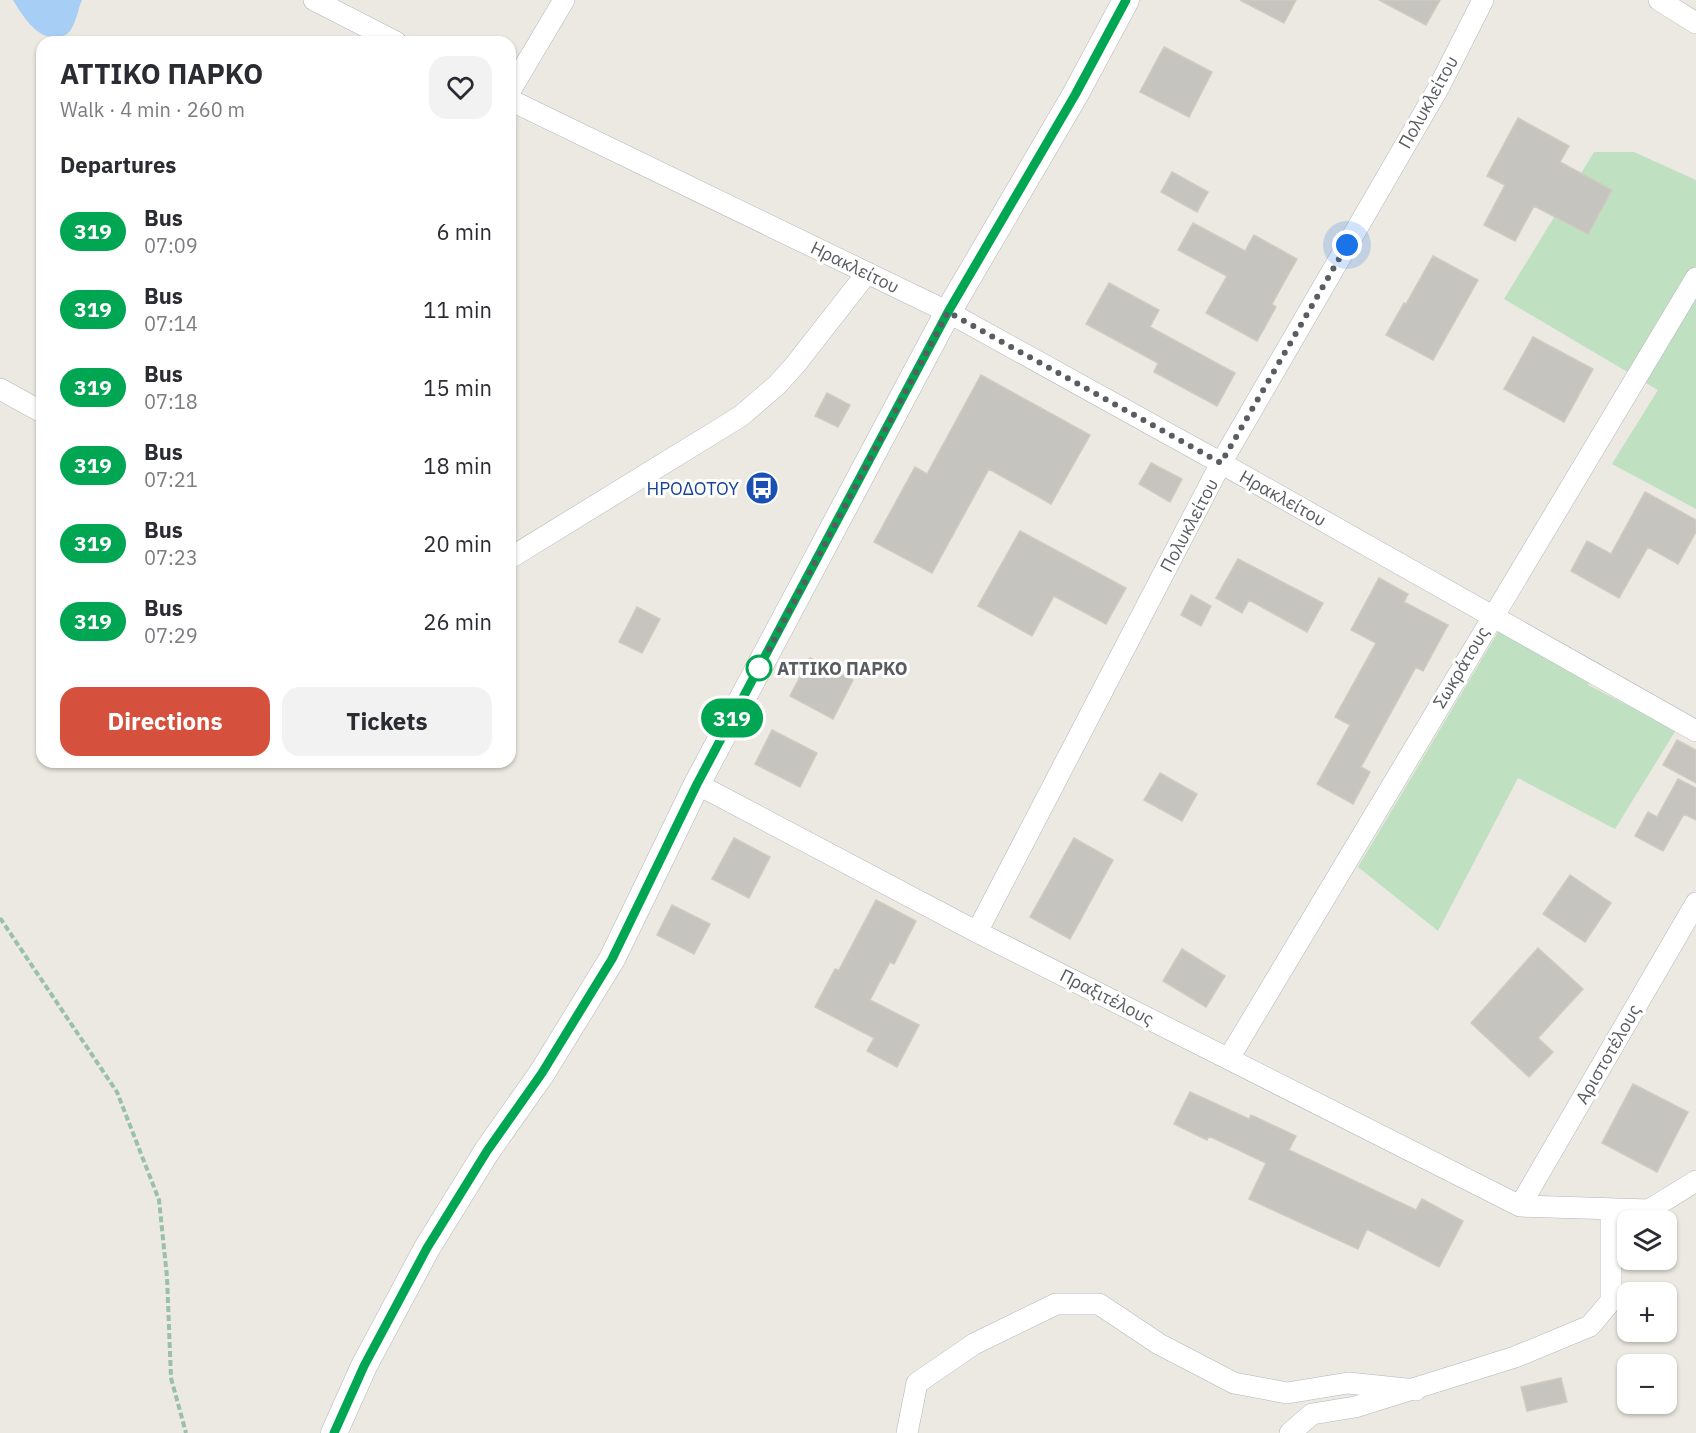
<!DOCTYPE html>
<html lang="en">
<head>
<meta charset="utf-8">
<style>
	:root { --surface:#fff; --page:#f2f2f3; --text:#2b2b33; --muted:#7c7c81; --accent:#d5513d }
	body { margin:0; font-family:"IBM Plex Sans",sans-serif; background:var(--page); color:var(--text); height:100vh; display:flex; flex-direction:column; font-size:22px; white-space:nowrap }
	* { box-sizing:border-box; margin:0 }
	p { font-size:20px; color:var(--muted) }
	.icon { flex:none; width:33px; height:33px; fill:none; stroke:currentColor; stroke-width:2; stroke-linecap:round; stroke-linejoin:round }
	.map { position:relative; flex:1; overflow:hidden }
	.side { position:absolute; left:36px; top:36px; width:480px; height:732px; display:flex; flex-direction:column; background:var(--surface); border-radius:18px; box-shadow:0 2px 4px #0004 }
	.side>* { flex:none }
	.badge { padding:0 12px; border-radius:20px; font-size:21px; line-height:39px }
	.tools { position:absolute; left:1617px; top:1210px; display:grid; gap:12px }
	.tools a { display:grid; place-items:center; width:60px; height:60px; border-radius:12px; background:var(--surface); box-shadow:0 2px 4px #0004; font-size:30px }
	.you { position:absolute; width:30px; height:30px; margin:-15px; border:4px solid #fff; border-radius:50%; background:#1a73e8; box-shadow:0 0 0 9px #1a73e833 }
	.map>.badge { position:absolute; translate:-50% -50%; box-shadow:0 0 0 3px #fff }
	h2 { padding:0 24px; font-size:22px; line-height:54px }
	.round { display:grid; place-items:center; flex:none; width:63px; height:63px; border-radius:18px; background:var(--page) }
	.headline { display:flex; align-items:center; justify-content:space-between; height:102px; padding:0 24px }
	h1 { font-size:28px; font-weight:700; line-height:45px }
	.primary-button { display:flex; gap:12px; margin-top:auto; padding:12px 24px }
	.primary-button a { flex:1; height:69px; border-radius:18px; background:var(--accent); color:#fff; font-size:24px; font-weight:700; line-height:69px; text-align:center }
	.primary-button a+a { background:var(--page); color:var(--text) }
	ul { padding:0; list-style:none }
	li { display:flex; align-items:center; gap:18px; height:78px; padding:0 24px }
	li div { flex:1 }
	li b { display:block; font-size:22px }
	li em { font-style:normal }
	li .badge { min-width:66px; font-weight:700; text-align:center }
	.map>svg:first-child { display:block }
	.green { fill:#bfe0c1 }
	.water { fill:#a7cef5 }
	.building { fill:#c6c4be; stroke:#cecbc0; stroke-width:1.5 }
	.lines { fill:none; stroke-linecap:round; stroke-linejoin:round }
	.minor-casing { stroke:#b3b6ba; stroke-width:22 }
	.tertiary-casing { stroke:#b3b6ba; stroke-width:27 }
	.path { stroke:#9ac0a7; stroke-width:4; stroke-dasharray:6 3; stroke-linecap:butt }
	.minor { stroke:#fff; stroke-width:21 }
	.tertiary { stroke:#fff; stroke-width:26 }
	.line-casing { stroke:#fff; stroke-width:14 }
	.line { stroke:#00a651; stroke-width:9 }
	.walk { stroke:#595c60; stroke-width:6; stroke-dasharray:0 10.8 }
	.stop-dot { fill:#fff; stroke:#00a651; stroke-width:3 }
	.labels { text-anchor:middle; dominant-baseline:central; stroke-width:6; stroke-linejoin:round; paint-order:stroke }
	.street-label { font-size:18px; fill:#595c60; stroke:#fff }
	.transit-label { font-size:18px; fill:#164399; stroke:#fff; text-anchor:end }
	.stop-label { font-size:18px; font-weight:bold; fill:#595c60; stroke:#fff; text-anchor:start }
</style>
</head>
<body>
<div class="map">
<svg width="1696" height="1433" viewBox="0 0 1696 1433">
	<rect width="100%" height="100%" fill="#ebe9e1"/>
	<path class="green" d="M1594 152H1634L1696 180V509L1612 464 1658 390 1504 299Z
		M1507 617 1601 664 1588 685 1676 730 1615 829 1518 778 1438 931 1358 867Z"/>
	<path class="water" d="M13 0H82C78 9 76 23 70 31 67 35 63 36 58 37 38 41 22 15 13 0Z"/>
	<path class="building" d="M1240 0H1296L1284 23Z
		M1379 0H1440L1426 25Z
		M1164 47 1212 72 1189 117 1140 92Z
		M1518 118 1569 146 1560 162 1612 190 1588 234 1534 206 1515 241 1484 225 1505 185 1487 176Z
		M1172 172 1208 192 1197 212 1161 192Z
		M1193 223 1245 251 1254 235 1297 259 1272 304 1276 307 1257 341 1206 313 1227 276 1178 250Z
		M1433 256 1478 280 1433 360 1386 335 1404 303 1406 304Z
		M1109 283 1159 310 1150 327 1235 373 1217 406 1154 372 1158 363 1086 324Z
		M1533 337 1593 369 1564 422 1504 389Z
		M981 375 1090 435 1051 504 989 469 932 573 874 542 915 467 927 474Z
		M827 393 850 405 838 427 815 416Z
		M1151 463 1182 479 1170 502 1139 484Z
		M1645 492 1696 520V532L1678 564 1648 547 1619 598 1571 571 1587 541 1611 554Z
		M1020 531 1126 588 1106 624 1054 596 1032 636 978 606Z
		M1238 559 1323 603 1307 632 1249 600 1242 613 1216 598Z
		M1379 578 1408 594 1404 602 1448 625 1423 671 1416 667 1361 767 1370 772 1353 804 1317 784 1350 725 1335 717 1376 643 1351 630Z
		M1191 595 1211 606 1201 626 1181 615Z
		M637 607 660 619 642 653 619 642Z
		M810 658 853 680 833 719 790 696Z
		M772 730 817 753 800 787 755 764Z
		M1677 740 1696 750V783L1663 765Z
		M1160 773 1197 794 1182 821 1144 800Z
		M1678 779 1696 788V820L1684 814 1663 851 1635 836 1648 812 1657 817Z
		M734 838 770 857 749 898 712 879Z
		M1074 838 1113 860 1070 939 1030 917Z
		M1570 875 1611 903 1585 942 1543 914Z
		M876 900 916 921 894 964 890 962 870 1000 919 1025 897 1067 867 1051 874 1038 815 1007 835 969 839 970Z
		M672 905 710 924 694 954 657 935Z
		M1538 948 1583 989 1538 1038 1553 1052 1529 1077 1471 1023Z
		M1182 949 1225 976 1206 1007 1163 981Z
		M1633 1084 1688 1112 1657 1172 1602 1143Z
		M1190 1092 1249 1119 1251 1115 1296 1136 1289 1150 1416 1210 1422 1199 1463 1221 1439 1267 1367 1229 1358 1249 1249 1199 1266 1163 1209 1136 1207 1140 1174 1124Z
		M1561 1378 1567 1402 1527 1411 1521 1387Z"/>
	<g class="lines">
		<g class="minor-casing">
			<path id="minor" d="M314 0 396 42
				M1659 0 1696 23
				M510 91 564 0
				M510 100 948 312 1221 463 1696 731
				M0 389 42 412
				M510 558 741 416 777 385 795 365 867 273
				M697 784 977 932 1520 1206 1649 1210 1696 1181
				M977 932 1221 463 1439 87 1483 0
				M1229 1058 1696 278
				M1520 1206 1696 903
				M907 1433 917 1383 974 1344 1056 1304H1099L1159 1344 1234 1383 1287 1393 1348 1383 1416 1390
				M1290 1433 1312 1414 1355 1407 1515 1357 1590 1326 1611 1301V1209"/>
		</g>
		<g class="tertiary-casing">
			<path id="tertiary" d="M334 1433 364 1366 427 1248 487 1151 542 1073 612 959 697 784 948 312 1075 95 1126 0"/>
		</g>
		<path class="path" d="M0 918 117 1092 159 1200 167 1277 171 1378 186 1433"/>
		<use href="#minor" class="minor"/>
		<use href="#tertiary" class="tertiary"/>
	</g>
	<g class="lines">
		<g class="line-casing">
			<path id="line" d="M334 1433 364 1366 427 1248 487 1151 542 1073 612 959 697 784 948 312 1075 95 1126 0"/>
		</g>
		<use href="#line" class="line"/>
		<path class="walk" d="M759 668 948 312 1221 463 1347 245"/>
	</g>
	<defs>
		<g id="bus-disc" transform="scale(1.725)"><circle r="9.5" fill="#1a4fb4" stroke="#fff"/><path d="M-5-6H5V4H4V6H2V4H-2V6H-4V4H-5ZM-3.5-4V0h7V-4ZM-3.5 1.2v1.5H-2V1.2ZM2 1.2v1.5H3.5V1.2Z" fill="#fff"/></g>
	</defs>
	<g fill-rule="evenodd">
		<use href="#bus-disc" x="762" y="488"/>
	</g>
	<circle class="stop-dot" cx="759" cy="668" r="12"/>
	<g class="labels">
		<g class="street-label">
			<text transform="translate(1428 102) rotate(-61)">Πολυκλείτου</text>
			<text transform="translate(855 267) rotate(26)">Ηρακλείτου</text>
			<text transform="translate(1283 498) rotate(29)">Ηρακλείτου</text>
			<text transform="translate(1189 525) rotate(-62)">Πολυκλείτου</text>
			<text transform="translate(1461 667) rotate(-59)">Σωκράτους</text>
			<text transform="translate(1107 997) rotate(27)">Πραξιτέλους</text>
			<text transform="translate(1608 1054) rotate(-60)">Αριστοτέλους</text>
		</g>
		<g class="transit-label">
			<text x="739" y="488">ΗΡΟΔΟΤΟΥ</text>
		</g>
		<g class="stop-label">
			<text x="777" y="668">ΑΤΤΙΚΟ ΠΑΡΚΟ</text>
		</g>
	</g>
</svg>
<div class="tools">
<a><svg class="icon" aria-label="layers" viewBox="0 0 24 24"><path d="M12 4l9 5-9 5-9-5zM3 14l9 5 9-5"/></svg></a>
<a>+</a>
<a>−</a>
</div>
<div class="you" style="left:1347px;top:245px"></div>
<b class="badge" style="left:732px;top:718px;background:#00a651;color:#fff">319</b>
<section class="side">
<div class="headline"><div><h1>ΑΤΤΙΚΟ ΠΑΡΚΟ</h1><p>Walk · 4 min · 260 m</p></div><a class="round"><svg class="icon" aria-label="heart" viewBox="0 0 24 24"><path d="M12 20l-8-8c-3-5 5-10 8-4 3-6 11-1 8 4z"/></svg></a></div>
<h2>Departures</h2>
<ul>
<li><span class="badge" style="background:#00a651;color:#fff">319</span><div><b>Bus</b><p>07:09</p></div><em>6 min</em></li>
<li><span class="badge" style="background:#00a651;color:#fff">319</span><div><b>Bus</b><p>07:14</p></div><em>11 min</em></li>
<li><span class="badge" style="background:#00a651;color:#fff">319</span><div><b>Bus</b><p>07:18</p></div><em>15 min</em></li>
<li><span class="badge" style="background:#00a651;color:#fff">319</span><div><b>Bus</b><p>07:21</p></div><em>18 min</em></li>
<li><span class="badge" style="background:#00a651;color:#fff">319</span><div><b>Bus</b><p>07:23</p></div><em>20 min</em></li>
<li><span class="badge" style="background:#00a651;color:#fff">319</span><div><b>Bus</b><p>07:29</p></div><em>26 min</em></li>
</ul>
<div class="primary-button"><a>Directions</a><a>Tickets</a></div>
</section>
</div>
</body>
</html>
